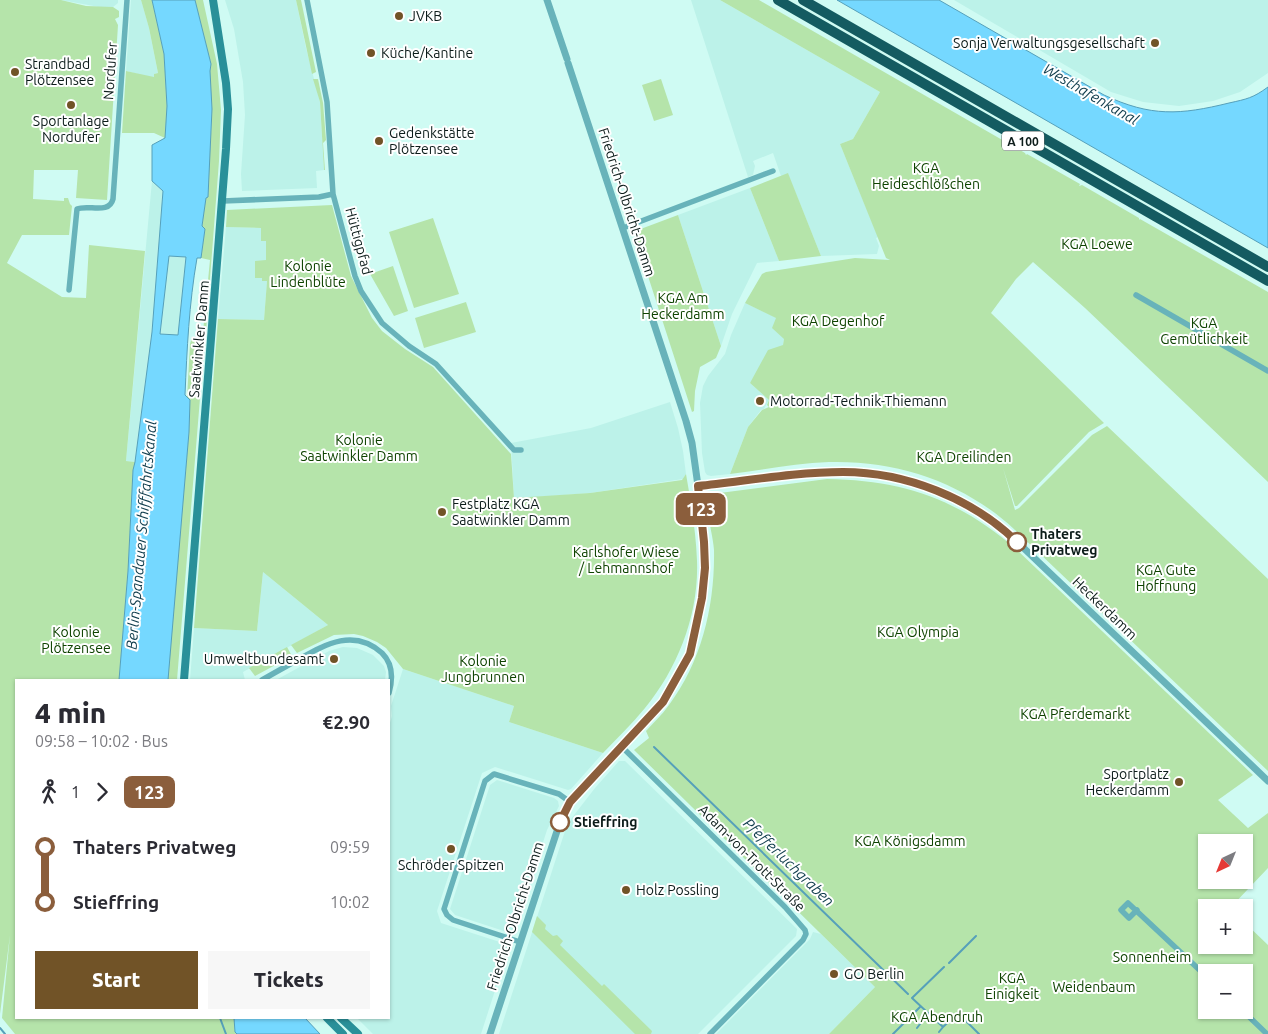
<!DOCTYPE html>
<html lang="en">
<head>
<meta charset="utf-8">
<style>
	:root { --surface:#fff; --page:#f7f7f7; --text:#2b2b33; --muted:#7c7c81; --accent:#715327 }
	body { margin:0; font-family:Ubuntu,sans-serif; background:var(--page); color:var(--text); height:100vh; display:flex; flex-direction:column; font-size:19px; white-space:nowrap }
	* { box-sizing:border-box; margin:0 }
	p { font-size:16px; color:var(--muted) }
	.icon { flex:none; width:28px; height:28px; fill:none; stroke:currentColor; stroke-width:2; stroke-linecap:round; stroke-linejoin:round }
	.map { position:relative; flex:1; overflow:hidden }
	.sheet { position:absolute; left:15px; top:679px; width:375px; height:340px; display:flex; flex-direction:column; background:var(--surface); border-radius:0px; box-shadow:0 1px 4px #0004 }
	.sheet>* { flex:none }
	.badge { padding:0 10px; border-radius:8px; font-size:18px; line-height:32px }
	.needle { width:32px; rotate:223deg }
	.fabs { position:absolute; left:1198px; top:834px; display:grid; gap:10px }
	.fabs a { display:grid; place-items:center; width:55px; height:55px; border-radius:0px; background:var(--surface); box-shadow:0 1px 4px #0004; font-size:25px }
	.map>.badge { position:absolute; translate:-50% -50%; box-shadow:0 0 0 2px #fff }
	.legs { display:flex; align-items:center; gap:8px; height:55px; padding:0 20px; font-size:16px }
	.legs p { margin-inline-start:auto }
	.headline { display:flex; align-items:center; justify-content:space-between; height:85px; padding:0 20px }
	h1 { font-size:28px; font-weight:800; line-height:38px }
	.button { display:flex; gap:10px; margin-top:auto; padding:10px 20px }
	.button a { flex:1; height:58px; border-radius:0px; background:var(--accent); color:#fff; font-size:20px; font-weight:800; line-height:58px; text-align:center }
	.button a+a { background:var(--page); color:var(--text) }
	ul { padding:0 20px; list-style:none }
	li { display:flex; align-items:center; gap:18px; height:55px; font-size:19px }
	li i { display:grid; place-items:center; width:8px; height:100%; margin:0 6px; background:currentColor }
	li i::after { content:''; width:12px; height:12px; margin:-6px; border:4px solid; border-radius:50%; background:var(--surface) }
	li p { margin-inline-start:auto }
	li:first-child i { background:linear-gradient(#0000 50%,currentColor 0) }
	li:last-child i { background:linear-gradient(currentColor 50%,#0000 0) }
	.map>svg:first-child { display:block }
	.built { fill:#bcf2e9 }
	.green { fill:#b5e4aa; fill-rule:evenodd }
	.water { fill:#75d8ff; stroke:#56a0ba; fill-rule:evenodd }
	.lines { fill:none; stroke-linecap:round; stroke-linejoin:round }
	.stream { stroke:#56a0ba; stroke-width:2 }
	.minor { stroke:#68b3ba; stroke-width:5.5 }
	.tertiary { stroke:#68b3ba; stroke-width:7 }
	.secondary { stroke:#299099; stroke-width:8 }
	.motorway { stroke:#145b61; stroke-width:10 }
	.line-1-casing { stroke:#fff; stroke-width:11 }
	.line-1 { stroke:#8b5e3c; stroke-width:8 }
	.poi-dot { fill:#715327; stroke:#fff; stroke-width:2 }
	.stop-1-dot { fill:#fff; stroke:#8b5e3c; stroke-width:2.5 }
	.labels { text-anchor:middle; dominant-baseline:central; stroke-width:4; stroke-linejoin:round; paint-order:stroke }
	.shield { fill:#fff; stroke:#55605f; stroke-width:1 }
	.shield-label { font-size:12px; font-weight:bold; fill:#0c1c1a }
	.poi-label { font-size:14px; fill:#0c1c1a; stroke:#fff; text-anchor:start }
	.street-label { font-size:14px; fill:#0c1c1a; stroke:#fff }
	.park-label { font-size:14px; fill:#0e4300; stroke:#fff }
	.stop-label { font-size:14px; font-weight:bold; fill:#0c1c1a; stroke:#fff; text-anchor:start }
	.water-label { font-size:15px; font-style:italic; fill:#0f3c4c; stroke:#fff }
</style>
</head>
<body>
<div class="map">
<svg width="1268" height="1034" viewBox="0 0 1268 1034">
	<rect width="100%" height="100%" fill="#cffbf3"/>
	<path class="built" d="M61 0H118V3L113 7H99Z
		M131 0H141L149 28 158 73 154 74V78L126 71Z
		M225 0H296L306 48 320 102 324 170 316 171 317 188 242 191 241 174 245 115 243 82 234 29Z
		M691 0H720L880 92 853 139 840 144 878 237 876 238 879 246 877 254 821 256 788 174 781 176 773 153 753 161 755 166 753 175 748 177Z
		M954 0H1268V73L1240 92 1213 101 1179 106 1143 102 1111 92Z
		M152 181 163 191 152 332 135 462 126 461Z
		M750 188 779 261 757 263 732 314 721 346 678 215Z
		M226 227 261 228 266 241V261H255V278H262L267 281 264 320 218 319Z
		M169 256 186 257 178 335 160 334Z
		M745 303 777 318 784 339 783 346 750 383 769 400 764 409 761 410 748 427 730 474 711 476 707 475 705 472 702 453 700 403 703 386 708 376 725 354 731 335Z
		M670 402 678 428 683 451 686 474 683 479 590 493 514 499 511 443 591 428Z
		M263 572 328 625 243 672 245 680H190L194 628 257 631Z
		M343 647 357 648 373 655 384 666 386 672 385 680H276L329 651Z
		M403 669 514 706 509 722 603 753 571 789 568 790 495 767 482 773 437 911 441 923 506 944 509 947 481 1034H373L357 1018H389V726L392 716 391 706Z
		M619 761H625L797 929 796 936 698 1034H499L565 831 571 819 595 788Z
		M497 780 554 798 558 801 559 806 547 830 515 930 510 933 455 915 450 909 490 785Z
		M813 932 821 934 875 987 829 1034H716L810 939Z"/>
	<path class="green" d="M0 0H61L86 6 113 7 119 11V17L115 19 118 25 107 200 76 198 78 170H34L33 199 64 201V198H68L70 204 72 206 69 235H22L7 263 62 297 86 298 89 245 145 251 126 461 135 462 133 470 128 570 119 680H16V1018H234L235 1032 237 1034H15L2 1018 10 935 0 1014Z
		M141 0H152L164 54 167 106 165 138 154 133H122L126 71 154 77V74L158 73 149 28Z
		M195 0H203L217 64 221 110 219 161 206 331 203 332 210 260 201 258 205 229 202 226C207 188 211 149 212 110 212 97 208 75 211 64Z
		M296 0H301L316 72 312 74Z
		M720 0H759L1025 153 1026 155 1027 154 1080 184 1079 186 1082 185 1139 218V220L1140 219 1268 292V482L1085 308 1033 262 1016 279 991 313 1104 423 1089 432 1017 506H1015L1003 468 1015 510 1019 508 1092 435 1107 426 1268 579V771L1015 530C965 483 898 460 829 462 796 463 763 470 730 474L748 427 762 410 769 407 767 405 769 400 750 383 768 350 783 345 784 339 772 328 776 318 745 303 762 274 766 272 855 258 890 260 886 258 840 144 853 139 880 92Z
		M313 79H318L323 103 326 140 323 143 325 170H324L320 102Z
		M661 79 673 115 654 121 642 85Z
		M788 173 821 256 779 261 750 188Z
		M332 205 351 276 372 318 382 331 405 349 433 367 511 454 514 498 590 493 682 480 686 474C691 503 696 532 697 561 699 614 678 668 645 708 632 724 617 738 603 753L509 722 514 706 403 669 386 648 377 642 363 636 354 634 334 635 297 653 291 645 328 625 263 572 257 631 194 628 218 319 264 320 267 281H262V278H255V261L266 260V241H261V228L226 227 227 210Z
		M678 215 721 346 716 358 700 367 695 391 694 411 692 412 635 236 638 230Z
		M433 218 459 294 414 308 389 232Z
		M393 266 408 311 394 316 370 274Z
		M466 302 476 332 424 348 415 318Z
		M203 336 205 337 177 680H167L189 432 190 400 187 398 190 344 192 337 202 338Z
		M827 479C903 480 958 499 1016 549L1253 775 1218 800 1248 828 1268 813V868L1231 907 1206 908V945H1244V922L1268 945V1034H829L875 987 634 750 649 738 646 731C653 723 662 715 669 705 702 661 715 605 714 550 713 534 705 511 709 497L712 494ZM1206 842H1244V880H1206ZM1206 972H1244V1010H1206Z
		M287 647 292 656 255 676 249 668Z
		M537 916 546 925 545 929 553 936 557 935 563 941 560 945 602 986 604 984 652 1031 651 1034H635L532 932Z"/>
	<path class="water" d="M152 0H195L211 64 210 71 212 109 208 197 206 198 202 226 205 229 201 258H197C189 304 187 349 185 395L190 400 189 432 168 680H119L128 571 133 470 135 462 152 332 163 191 152 181V145L165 138 167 106 164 54ZM169 256 186 257 178 335 160 334Z
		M837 0H939L1104 95C1151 117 1180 115 1229 103 1247 99 1253 98 1268 87V248Z
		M234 1018H305L320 1034H237L235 1032Z"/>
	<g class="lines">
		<path class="stream" d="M654 747 908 994
			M949 963 976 936
			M944 967 912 998 943 1027 958 1013 979 1034
			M915 1012 920 1007
			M220 1018 226 1034
			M923 1021 929 1016
			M0 1028 5 1034
			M917 1028 920 1024
			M939 1032 943 1027
			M893 1034 912 1015"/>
		<path class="minor" d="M307 0 327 102 333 194 355 276 361 291 382 323 409 346 436 364 514 450H521
			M223 201 319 197 333 194
			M623 228 773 171
			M69 290 77 209C88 204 109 215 113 199L127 0
			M1136 295 1268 371
			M262 680C274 673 287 666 299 659 326 644 354 628 382 653 393 664 393 679 389 693
			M621 746 785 907 805 930 806 934 803 940 710 1034
			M1137 910 1129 918 1121 910 1128 903 1206 976
			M520 942 453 920 447 915 444 909 485 781 494 774 559 794 570 802
			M1242 1010 1267 1034"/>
		<path class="tertiary" d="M547 0 567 59
			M698 486C727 483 756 480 785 476 805 474 825 471 846 472 905 474 964 496 1010 535L1268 781
			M490 1034 560 822 572 800 663 701 690 654 702 598 705 555 698 486 692 443 686 421 568 63"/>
		<path class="secondary" d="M184 680 226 149 228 109 226 83 213 0
			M327 1018 343 1034
			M341 1018 358 1034"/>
		<path class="motorway" d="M778 0 1268 281
			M803 0 1268 267"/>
	</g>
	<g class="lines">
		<g class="line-1-casing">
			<path id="line-1" d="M560 822 570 802 663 702 690 654 702 598 705 568 704 542 698 486C746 481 795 472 843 472 905 472 972 498 1017 542"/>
		</g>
		<use href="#line-1" class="line-1"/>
	</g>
	<g class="poi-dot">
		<circle cx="399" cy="16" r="5"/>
		<circle cx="1155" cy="43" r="5"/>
		<circle cx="371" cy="53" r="5"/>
		<circle cx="15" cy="72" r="5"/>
		<circle cx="71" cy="105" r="5"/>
		<circle cx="379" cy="141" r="5"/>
		<circle cx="760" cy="401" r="5"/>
		<circle cx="442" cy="512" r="5"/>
		<circle cx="334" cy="659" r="5"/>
		<circle cx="1179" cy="782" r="5"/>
		<circle cx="451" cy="849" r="5"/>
		<circle cx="626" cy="890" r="5"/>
		<circle cx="834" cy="974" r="5"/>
	</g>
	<g class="stop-1-dot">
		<circle cx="1017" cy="542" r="9"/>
		<circle cx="560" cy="822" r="9"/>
	</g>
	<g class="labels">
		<rect class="shield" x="1002" y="131.5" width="42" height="19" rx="4"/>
		<g class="shield-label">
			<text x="1023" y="141">A 100</text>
		</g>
		<g class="poi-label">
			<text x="409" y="16">JVKB</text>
			<text x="1145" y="43" text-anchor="end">Sonja Verwaltungsgesellschaft</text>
			<text x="381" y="53">Küche/Kantine</text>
			<text x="25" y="64">Strandbad<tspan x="25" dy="16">Plötzensee</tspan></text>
			<text x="71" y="121" text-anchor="middle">Sportanlage<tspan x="71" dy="16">Nordufer</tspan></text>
			<text x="389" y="133">Gedenkstätte<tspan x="389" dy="16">Plötzensee</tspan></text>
			<text x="770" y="401">Motorrad-Technik-Thiemann</text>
			<text x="452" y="504">Festplatz KGA<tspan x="452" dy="16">Saatwinkler Damm</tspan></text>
			<text x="324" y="659" text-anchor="end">Umweltbundesamt</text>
			<text x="1169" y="774" text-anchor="end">Sportplatz<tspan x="1169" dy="16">Heckerdamm</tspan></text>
			<text x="451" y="865" text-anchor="middle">Schröder Spitzen</text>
			<text x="636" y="890">Holz Possling</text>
			<text x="844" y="974">GO Berlin</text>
		</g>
		<g class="street-label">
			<text transform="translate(110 71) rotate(-86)">Nordufer</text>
			<text transform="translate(627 202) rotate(72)">Friedrich-Olbricht-Damm</text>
			<text transform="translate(359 241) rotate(75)">Hüttigpfad</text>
			<text transform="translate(199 339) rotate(-85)">Saatwinkler Damm</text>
			<text transform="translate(1105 608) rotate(44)">Heckerdamm</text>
			<text transform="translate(752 858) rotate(45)">Adam-von-Trott-Straße</text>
			<text transform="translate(515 916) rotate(-72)">Friedrich-Olbricht-Damm</text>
		</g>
		<g class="park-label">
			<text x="926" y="168">KGA<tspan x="926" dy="16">Heideschlößchen</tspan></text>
			<text x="1097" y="244">KGA Loewe</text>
			<text x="308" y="266">Kolonie<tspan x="308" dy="16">Lindenblüte</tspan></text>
			<text x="683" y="298">KGA Am<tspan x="683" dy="16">Heckerdamm</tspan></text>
			<text x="838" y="321">KGA Degenhof</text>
			<text x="1204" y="323">KGA<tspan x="1204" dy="16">Gemütlichkeit</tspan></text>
			<text x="359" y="440">Kolonie<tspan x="359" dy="16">Saatwinkler Damm</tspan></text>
			<text x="964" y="457">KGA Dreilinden</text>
			<text x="626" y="552">Karlshofer Wiese<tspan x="626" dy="16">/ Lehmannshof</tspan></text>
			<text x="1166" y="570">KGA Gute<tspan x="1166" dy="16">Hoffnung</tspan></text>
			<text x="76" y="632">Kolonie<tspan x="76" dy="16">Plötzensee</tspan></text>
			<text x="918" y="632">KGA Olympia</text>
			<text x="483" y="661">Kolonie<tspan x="483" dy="16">Jungbrunnen</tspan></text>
			<text x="1075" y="714">KGA Pferdemarkt</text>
			<text x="910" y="841">KGA Königsdamm</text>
			<text x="1152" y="957">Sonnenheim</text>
			<text x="1012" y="978">KGA<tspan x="1012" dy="16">Einigkeit</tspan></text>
			<text x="1094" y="987">Weidenbaum</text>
			<text x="937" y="1017">KGA Abendruh</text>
		</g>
		<g class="stop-label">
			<text x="1031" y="534">Thaters<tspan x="1031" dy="16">Privatweg</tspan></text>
			<text x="574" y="822">Stieffring</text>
		</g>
		<g class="water-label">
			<text transform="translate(1091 94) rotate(30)">Westhafenkanal</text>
			<text transform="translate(141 535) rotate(-85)">Berlin-Spandauer Schifffahrtskanal</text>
			<text transform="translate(789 862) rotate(44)">Pfefferluchgraben</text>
		</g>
	</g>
</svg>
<div class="fabs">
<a><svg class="needle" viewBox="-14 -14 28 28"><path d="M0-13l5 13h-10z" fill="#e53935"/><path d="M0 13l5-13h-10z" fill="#7c7c81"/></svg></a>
<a>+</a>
<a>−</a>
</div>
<b class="badge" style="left:701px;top:509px;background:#8b5e3c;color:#fff">123</b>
<section class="sheet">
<div class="headline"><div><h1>4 min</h1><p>09:58 – 10:02 · Bus</p></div><b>€2.90</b></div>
<div class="legs"><svg class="icon" aria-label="walk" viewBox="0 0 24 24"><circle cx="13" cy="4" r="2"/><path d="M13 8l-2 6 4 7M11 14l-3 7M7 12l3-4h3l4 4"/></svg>1<svg class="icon" aria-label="forward" viewBox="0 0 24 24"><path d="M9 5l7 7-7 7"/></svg><b class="badge" style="background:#8b5e3c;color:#fff">123</b></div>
<ul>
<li><i style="color:#8b5e3c"></i><b>Thaters Privatweg</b><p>09:59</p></li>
<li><i style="color:#8b5e3c"></i><b>Stieffring</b><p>10:02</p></li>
</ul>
<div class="button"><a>Start</a><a>Tickets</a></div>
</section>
</div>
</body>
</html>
